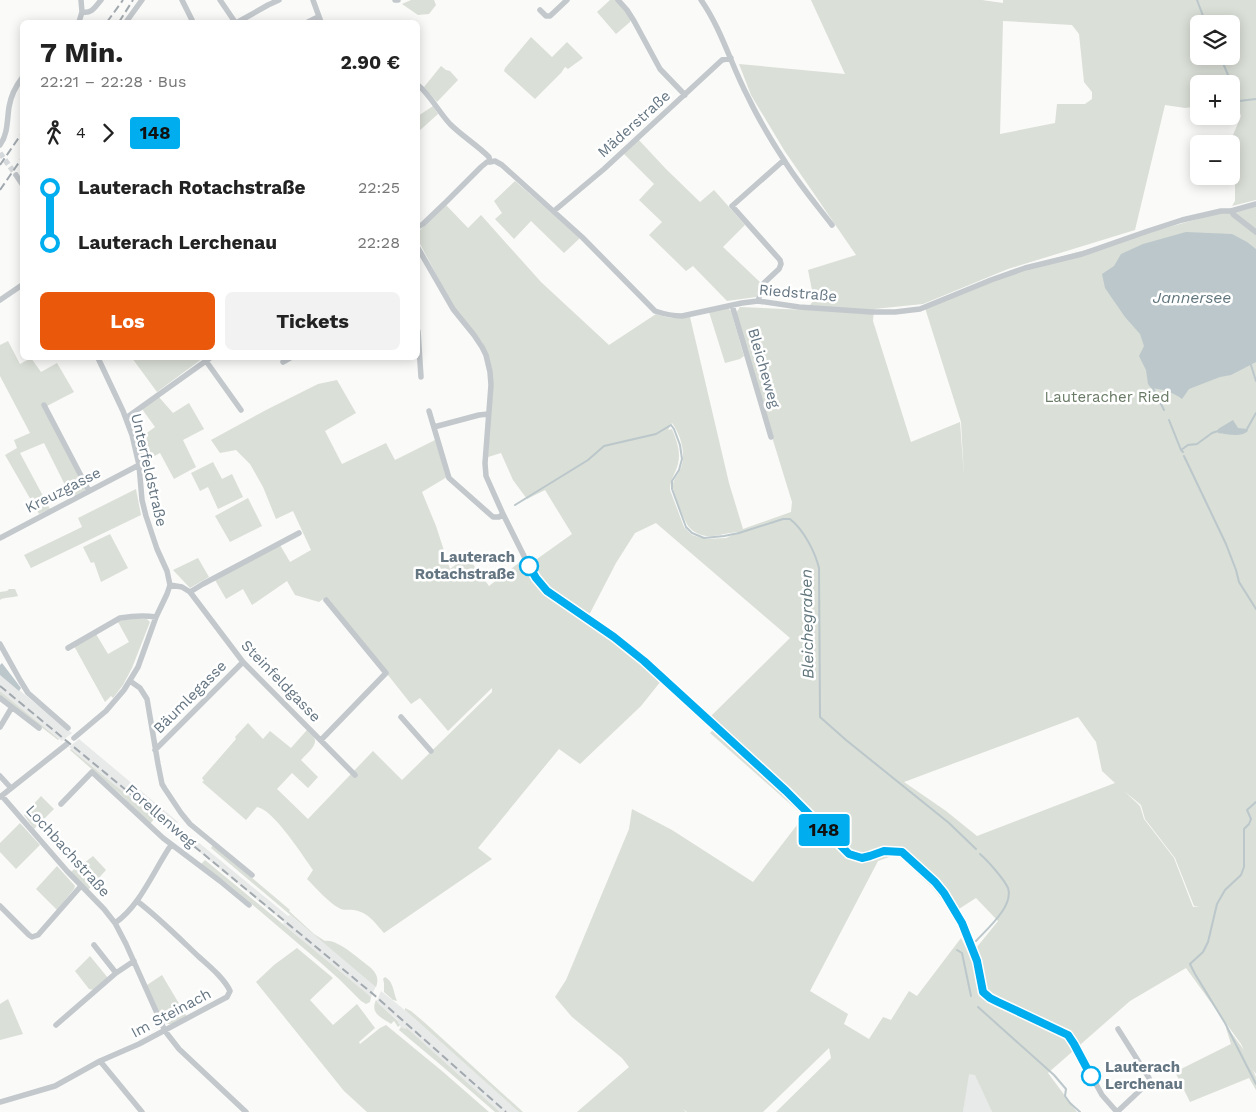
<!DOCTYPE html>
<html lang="de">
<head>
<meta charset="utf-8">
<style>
	:root { --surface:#fff; --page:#f2f2f2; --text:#222; --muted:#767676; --accent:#ea580c }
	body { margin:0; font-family:"Work Sans",sans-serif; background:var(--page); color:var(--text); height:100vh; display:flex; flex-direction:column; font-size:19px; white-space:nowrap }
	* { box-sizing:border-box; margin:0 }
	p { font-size:16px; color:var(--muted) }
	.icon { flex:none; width:28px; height:28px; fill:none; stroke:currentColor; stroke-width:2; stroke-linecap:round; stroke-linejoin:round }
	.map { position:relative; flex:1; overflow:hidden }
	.sheet { position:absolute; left:20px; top:20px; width:400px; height:340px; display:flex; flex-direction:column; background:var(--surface); border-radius:8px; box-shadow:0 2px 12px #0003 }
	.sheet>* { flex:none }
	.badge { padding:0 10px; border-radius:4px; font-size:18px; line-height:32px }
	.buttons { position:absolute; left:1190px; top:15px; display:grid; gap:10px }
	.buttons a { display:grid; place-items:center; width:50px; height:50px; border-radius:8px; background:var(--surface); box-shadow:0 2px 12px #0003; font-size:25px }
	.map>.badge { position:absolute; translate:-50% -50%; box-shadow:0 0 0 2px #fff }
	.legs { display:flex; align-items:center; gap:8px; height:55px; padding:0 20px; font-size:16px }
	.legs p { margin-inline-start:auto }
	.overview { display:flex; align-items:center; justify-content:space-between; height:85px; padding:0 20px }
	h1 { font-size:28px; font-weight:700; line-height:38px }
	.cta { display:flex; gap:10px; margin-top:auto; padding:10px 20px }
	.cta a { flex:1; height:58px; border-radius:8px; background:var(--accent); color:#fff; font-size:20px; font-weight:700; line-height:58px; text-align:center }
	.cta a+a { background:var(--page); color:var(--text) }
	ul { padding:0 20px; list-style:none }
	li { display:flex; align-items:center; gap:18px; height:55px; font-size:19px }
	li i { display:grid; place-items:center; width:8px; height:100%; margin:0 6px; background:currentColor }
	li i::after { content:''; width:12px; height:12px; margin:-6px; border:4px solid; border-radius:50%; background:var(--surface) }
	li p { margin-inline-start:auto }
	li:first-child i { background:linear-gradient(#0000 50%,currentColor 0) }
	li:last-child i { background:linear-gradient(currentColor 50%,#0000 0) }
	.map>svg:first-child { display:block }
	.built { fill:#e8e9e9 }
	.green { fill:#dadfd7; fill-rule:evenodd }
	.water { fill:#bbc7cb }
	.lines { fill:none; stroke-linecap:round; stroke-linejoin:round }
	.stream { stroke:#bbc7cb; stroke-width:2 }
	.street-tunnel { stroke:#d5d9db; stroke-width:5.5; stroke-dasharray:5.5 3; stroke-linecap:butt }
	.street { stroke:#c3c8cc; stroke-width:5.5 }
	.rail { stroke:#a2aab0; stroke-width:2; stroke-dasharray:8 4; stroke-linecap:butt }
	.line-1-casing { stroke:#fff; stroke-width:11 }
	.line-1 { stroke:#00adef; stroke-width:8 }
	.stop-1-dot { fill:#fff; stroke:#00adef; stroke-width:2.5 }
	.labels { text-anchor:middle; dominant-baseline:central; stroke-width:5; stroke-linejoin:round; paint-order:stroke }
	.street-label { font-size:15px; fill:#657683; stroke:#fff }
	.park-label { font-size:15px; fill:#687a64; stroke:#fff }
	.stop-label { font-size:15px; font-weight:bold; fill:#657683; stroke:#fff; text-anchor:end }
	.water-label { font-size:16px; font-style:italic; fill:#60757c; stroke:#fff }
</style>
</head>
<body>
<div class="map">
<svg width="1256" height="1112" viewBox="0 0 1256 1112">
	<rect width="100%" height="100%" fill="#fafaf8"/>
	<path class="built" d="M0 675 24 694 72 733 62 741 0 691Z
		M79 739 178 822 177 824 181 828 288 916 290 915 374 984 376 986 371 997 364 991 283 924 284 922 191 845 173 830 171 831 152 816H151L148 812 69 747Z
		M381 991 406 1011 519 1112H500L407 1028 406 1030 402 1028 398 1024V1020L379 1004 377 1001Z
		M968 1074H975L992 1112H963Z"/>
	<path class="green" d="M411 0H434L436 5 429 14 418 15 402 4Z
		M610 0H617L631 17 630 22 616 34 597 12Z
		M811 0H982L1003 3V0H1256V200L1232 206 1235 201V178L1233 135 1241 116 1236 102H1231V84H1199V106L1185 108 1165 105 1135 230 1008 269 923 304 874 309 873 321 911 442 960 422 964 477 961 422 925 308 1009 271 1256 203V1074L1253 1070 1256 1077V1090L1249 1078 1190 1102 1175 1072 1231 1044 1226 1028 1227 1027 1244 1050 1241 1044 1186 968 1130 1001 1048 1073 1077 1112H992L975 1075 969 1074 963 1112H776L831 1058 829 1048 763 1112H687L683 1109 686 1112H577L629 1067 622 1058 572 1017 555 997 566 980 629 829 632 809 672 830 753 882 804 816 710 733 717 726 709 718 790 638 656 523 635 533 616 563 587 619 635 650 665 676 641 706 580 764 559 749 478 848 492 859 384 933C375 923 368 912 354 910 348 909 344 911 339 908 328 902 316 888 307 879L313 870C303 856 273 809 257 807L246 820 202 782 204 781 202 778 236 739 235 737 248 723 263 739 270 731 291 748 307 730C309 733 314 736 315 740 316 747 305 755 301 760L318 777 308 788 292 773 277 789 308 819 373 751 402 780 492 692V688L448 731 420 698 411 704 326 597 319 602 295 595 287 581 252 605 243 589 226 599 215 580 280 545 290 562 311 550 293 511 276 519 263 487 250 464 236 450 220 453 211 440 268 409 318 384 337 380 356 413 325 431 342 464 386 443 395 460 435 440 447 477 422 492 436 526 450 569 467 556 489 586 524 559 530 564 572 534 545 490 527 499 513 480 501 453 488 457 491 366 482 342 455 310 418 240V232L446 205 468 228 481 215 541 282 609 345 656 314C668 319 677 318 690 317L729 483 743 529 791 512 792 502 772 437 736 313 740 307 806 310 814 300 808 270 856 255 784 150 751 95 739 64 845 74ZM1003 21 1072 25 1079 34 1084 82 1092 92V99L1085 104H1057L1055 123 1000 134ZM1199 24H1231V56H1199ZM672 423C681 435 687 456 680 470 677 476 672 481 673 488 674 494 685 523 689 527 693 532 700 535 706 536 717 537 729 532 739 532L726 538 705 539 692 535 684 527 670 490C670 482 673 477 676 470 682 455 678 444 672 429L668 430ZM1078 717 1096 742 1102 771 1115 783 977 836 946 811 904 782ZM1124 791 1141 805 1145 819 1175 858 1194 906H1200L1193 907 1174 858 1144 819 1140 806ZM892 856 900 857 932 887 949 909 951 914 976 898 998 921 977 947 968 952 961 938 917 996 909 991 891 1020 883 1017 869 1039 844 1024 848 1014 810 991 878 861Z
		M531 37 552 57 567 42 583 58 568 69 565 67 561 73 535 99 504 71 505 68Z
		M441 66 446 70 450 71 458 80 437 102 424 87Z
		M433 106 438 114 418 132V116Z
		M638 139 666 169 700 202 714 190 745 225 723 247 762 284 758 295 756 297 727 301 693 266 686 271 649 235 662 222 639 200 654 184 623 153Z
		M515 181 580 238 564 253 531 221 514 239 495 219 502 213 494 201Z
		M728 308 731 311 744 356 740 359 725 363 709 312Z
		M8 341 20 364 31 358 41 372 57 363 74 392 43 408 86 490 71 497 44 443 20 453 50 509 39 514 5 455 17 448 14 440 30 433 0 376V345Z
		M132 358H203L157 392Z
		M158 396 173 413 189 403 204 429 183 440 196 467 174 479 160 453 142 463 136 441 155 427 142 409Z
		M213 462 222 479 232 474 243 497 218 509 208 487 200 491 191 473Z
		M136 489 141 515 31 568 24 555 82 527 78 518Z
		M248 498 262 526 230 542 215 516Z
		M110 534 128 568 101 582 94 562 91 563 83 547Z
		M198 558 209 577 190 588 173 570Z
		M9 589H15L18 596C12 598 3 597 0 600V592L7 591Z
		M127 618 147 619 150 622 132 668 123 685 113 698 111 696 105 702 74 646 96 634 108 654 129 642 118 622Z
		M0 691 59 739 58 740 0 695Z
		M71 749 148 812 150 816 155 818 150 824 119 793 70 750Z
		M41 796 54 809 34 829 24 815Z
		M20 823 40 845 16 869 0 852V843Z
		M213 845 290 910 289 911 314 934 325 941C338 939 360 960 371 968 377 974 379 979 376 987L211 848Z
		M93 856 106 870 88 890 71 872 81 863 83 864Z
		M205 860 364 991 371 997 370 1002 366 1004 361 1001 339 979 321 963 228 884 201 864Z
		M57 866 75 886 74 889 57 910 36 889Z
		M297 948 333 978 310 1000 333 1025 357 1004 375 1028 359 1042 360 1044 380 1028 386 1025 442 1071 489 1112H367L344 1091 256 982 274 965Z
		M90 956 108 978 94 990 89 989 75 971Z
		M162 975 187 1017 172 1024H168L163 1020 147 985Z
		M385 977C394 982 393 992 397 1001L393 1000 384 992V983L383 979Z
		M8 999 23 1034 0 1040V1004Z
		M376 1000 379 1004 398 1021V1023L400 1025 398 1027 394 1021 391 1024C381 1017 370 1014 376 1000Z
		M405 1008 411 1011 424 1022 523 1112H519L405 1010Z
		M401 1027 405 1029 407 1028 500 1112H495L442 1066 399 1030Z"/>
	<path class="water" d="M1186 232 1232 234 1247 242 1256 249V362L1231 375 1220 377 1189 389 1182 399C1173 392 1162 389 1151 388L1148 384 1146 370 1139 356 1144 346 1140 334 1125 317 1105 288 1102 274 1114 266 1121 254 1143 244Z
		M1233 420 1238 428 1247 429 1248 431C1240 438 1228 434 1218 433V429Z
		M2 663 21 688 19 691 0 675V665Z"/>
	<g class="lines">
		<path class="stream" d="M1197 0 1206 24
			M1220 56 1239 101 1256 99
			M1251 365 1256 381
			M1153 388 1164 410
			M1169 420 1181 450
			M1247 429 1256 413
			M1183 452 1181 450 1188 445 1197 444 1212 433 1218 431
			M1184 456 1226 544 1236 570 1239 582 1256 609
			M515 505 588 460 604 446 656 434 671 425 674 429 680 445 682 459 679 470 672 481V489L686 527 692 533 704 538 724 536 739 533 783 519H790C804 530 815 552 819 568L820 717 846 740 949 823 976 849
			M1256 802 1247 810 1251 819 1249 824 1244 829V867L1241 875 1225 890 1217 904 1208 942 1203 952 1190 964 1195 974 1225 1023 1256 1084
			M976 941C987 929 1014 906 1008 888 1004 879 988 861 980 854
			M957 950 962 953 971 996
			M978 1007 1054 1075 1066 1089 1065 1096 1070 1103 1080 1112"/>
		<path class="street-tunnel" d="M0 153 16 175"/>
		<path class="street" d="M182 0 193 22
			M220 0 235 22
			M313 0 321 22
			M395 0H398
			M618 0 627 10 634 21 660 69 685 95
			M701 0C722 30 731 65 748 97 758 118 771 140 784 160 798 183 816 204 832 225
			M540 10 546 16H550L567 0
			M82 12C92 14 95 7 101 0
			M79 22 82 12 81 0
			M126 22 142 0
			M238 22 268 5 279 0
			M308 22 318 17
			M418 85C431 96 438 111 450 124 462 136 477 145 489 157L490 162
			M0 145C8 134 7 120 9 107 11 95 15 87 22 78
			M490 162 495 161 502 165 582 237 655 311C664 314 672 316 682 316L742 303 758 301 799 307 872 312H895L920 309 991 280 1025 268 1082 254 1148 231 1182 220 1221 211H1231L1256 204
			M16 175 22 184
			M554 211 604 169 722 60 731 58
			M1231 211 1234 215 1256 232
			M418 227 423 224 447 201 481 167 487 162H490
			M418 248 453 309 474 335 482 347 486 355 490 372 491 385 485 463 486 476 503 514 535 578 547 591 589 619 627 646 645 661 785 791 849 854 853 856 862 858 870 856 884 851 902 852 938 885 951 903 961 923 977 961 983 992 990 998 998 1002 1068 1035 1074 1044 1102 1095 1117 1112
			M0 300 22 285
			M758 301 764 283 779 269 781 264 780 260 732 206 784 160
			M732 305 771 437
			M418 331 421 377
			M206 361 241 410
			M283 362 290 358
			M44 405 89 491
			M429 411 449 478 493 517H499L503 514
			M126 418 210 358
			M434 427 479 415 488 414
			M0 538 139 465
			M170 585 182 587 190 592 243 662 355 775
			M190 592 203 584 299 533
			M0 644 20 680 28 693 68 728
			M68 648 120 618C132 616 144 615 156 617
			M130 681 140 688 147 699 158 764 162 784 165 789 181 813 190 824 252 875
			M0 698 39 728
			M401 717 431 751
			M0 727 12 707
			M74 738 106 711 124 690 138 667 156 617 167 594 170 585 167 571 157 549 146 516 142 500 139 465 132 435 123 411 98 358
			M321 740 386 673 326 600
			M155 750 243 662
			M0 776 11 788
			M2 796 67 871 104 909 115 923 126 944 165 1031 179 1049 246 1112
			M0 797 67 744
			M61 804 92 772 163 838 220 881 249 905
			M0 906 29 935 32 937 38 935 81 886
			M115 923C140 906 154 870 171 845
			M94 945 116 973
			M56 1025 116 973 134 961
			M100 1061 142 1112
			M0 1102 55 1086 100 1061 139 1044 227 997 230 991C224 978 209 966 198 956 178 937 158 917 137 901
			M1117 1112 1150 1081 1149 1078 1118 1029"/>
		<path class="rail" d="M107 22 123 0
			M119 22 133 0
			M0 165 22 133
			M0 190 22 158
			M0 686 373 994 506 1112"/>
	</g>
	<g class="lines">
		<g class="line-1-casing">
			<path id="line-1" d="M529 566 536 578 547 591 614 637 644 661 786 791 849 854 862 858 870 856 884 851 902 852 935 882 944 893 962 923 977 961 983 992 990 998 998 1002 1068 1035 1074 1044 1091 1076"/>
		</g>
		<use href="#line-1" class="line-1"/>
	</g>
	<g class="stop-1-dot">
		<circle cx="529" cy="566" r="9"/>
		<circle cx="1091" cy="1076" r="9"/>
	</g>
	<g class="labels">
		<g class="street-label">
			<text transform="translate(634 124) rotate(-42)">Mäderstraße</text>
			<text transform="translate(798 293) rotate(5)">Riedstraße</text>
			<text transform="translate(764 368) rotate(74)">Bleicheweg</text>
			<text transform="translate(149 470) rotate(77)">Unterfeldstraße</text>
			<text transform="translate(63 490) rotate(-27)">Kreuzgasse</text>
			<text transform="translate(281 681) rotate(46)">Steinfeldgasse</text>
			<text transform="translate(190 697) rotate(-45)">Bäumlegasse</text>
			<text transform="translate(161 816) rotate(41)">Forellenweg</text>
			<text transform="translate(68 851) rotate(48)">Lochbachstraße</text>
			<text transform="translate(171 1013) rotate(-28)">Im Steinach</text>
		</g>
		<g class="park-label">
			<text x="1107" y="397">Lauteracher Ried</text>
		</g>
		<g class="stop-label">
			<text x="515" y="557">Lauterach<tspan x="515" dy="17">Rotachstraße</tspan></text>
			<text x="1105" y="1067" text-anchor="start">Lauterach<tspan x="1105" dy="17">Lerchenau</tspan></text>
		</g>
		<g class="water-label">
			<text x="1192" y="297">Jannersee</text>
			<text transform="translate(807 624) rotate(-91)">Bleichegraben</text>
		</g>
	</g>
</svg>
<div class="buttons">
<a><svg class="icon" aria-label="layers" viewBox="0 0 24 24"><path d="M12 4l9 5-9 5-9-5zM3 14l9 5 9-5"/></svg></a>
<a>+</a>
<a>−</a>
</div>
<b class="badge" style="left:824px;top:830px;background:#00adef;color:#111">148</b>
<section class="sheet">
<div class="overview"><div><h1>7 Min.</h1><p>22:21 – 22:28 · Bus</p></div><b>2.90 €</b></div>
<div class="legs"><svg class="icon" aria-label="walk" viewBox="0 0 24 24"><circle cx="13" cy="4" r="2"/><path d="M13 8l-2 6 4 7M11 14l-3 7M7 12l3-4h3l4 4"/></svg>4<svg class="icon" aria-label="forward" viewBox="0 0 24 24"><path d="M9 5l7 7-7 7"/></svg><b class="badge" style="background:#00adef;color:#111">148</b></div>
<ul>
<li><i style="color:#00adef"></i><b>Lauterach Rotachstraße</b><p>22:25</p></li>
<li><i style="color:#00adef"></i><b>Lauterach Lerchenau</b><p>22:28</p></li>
</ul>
<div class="cta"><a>Los</a><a>Tickets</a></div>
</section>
</div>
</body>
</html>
